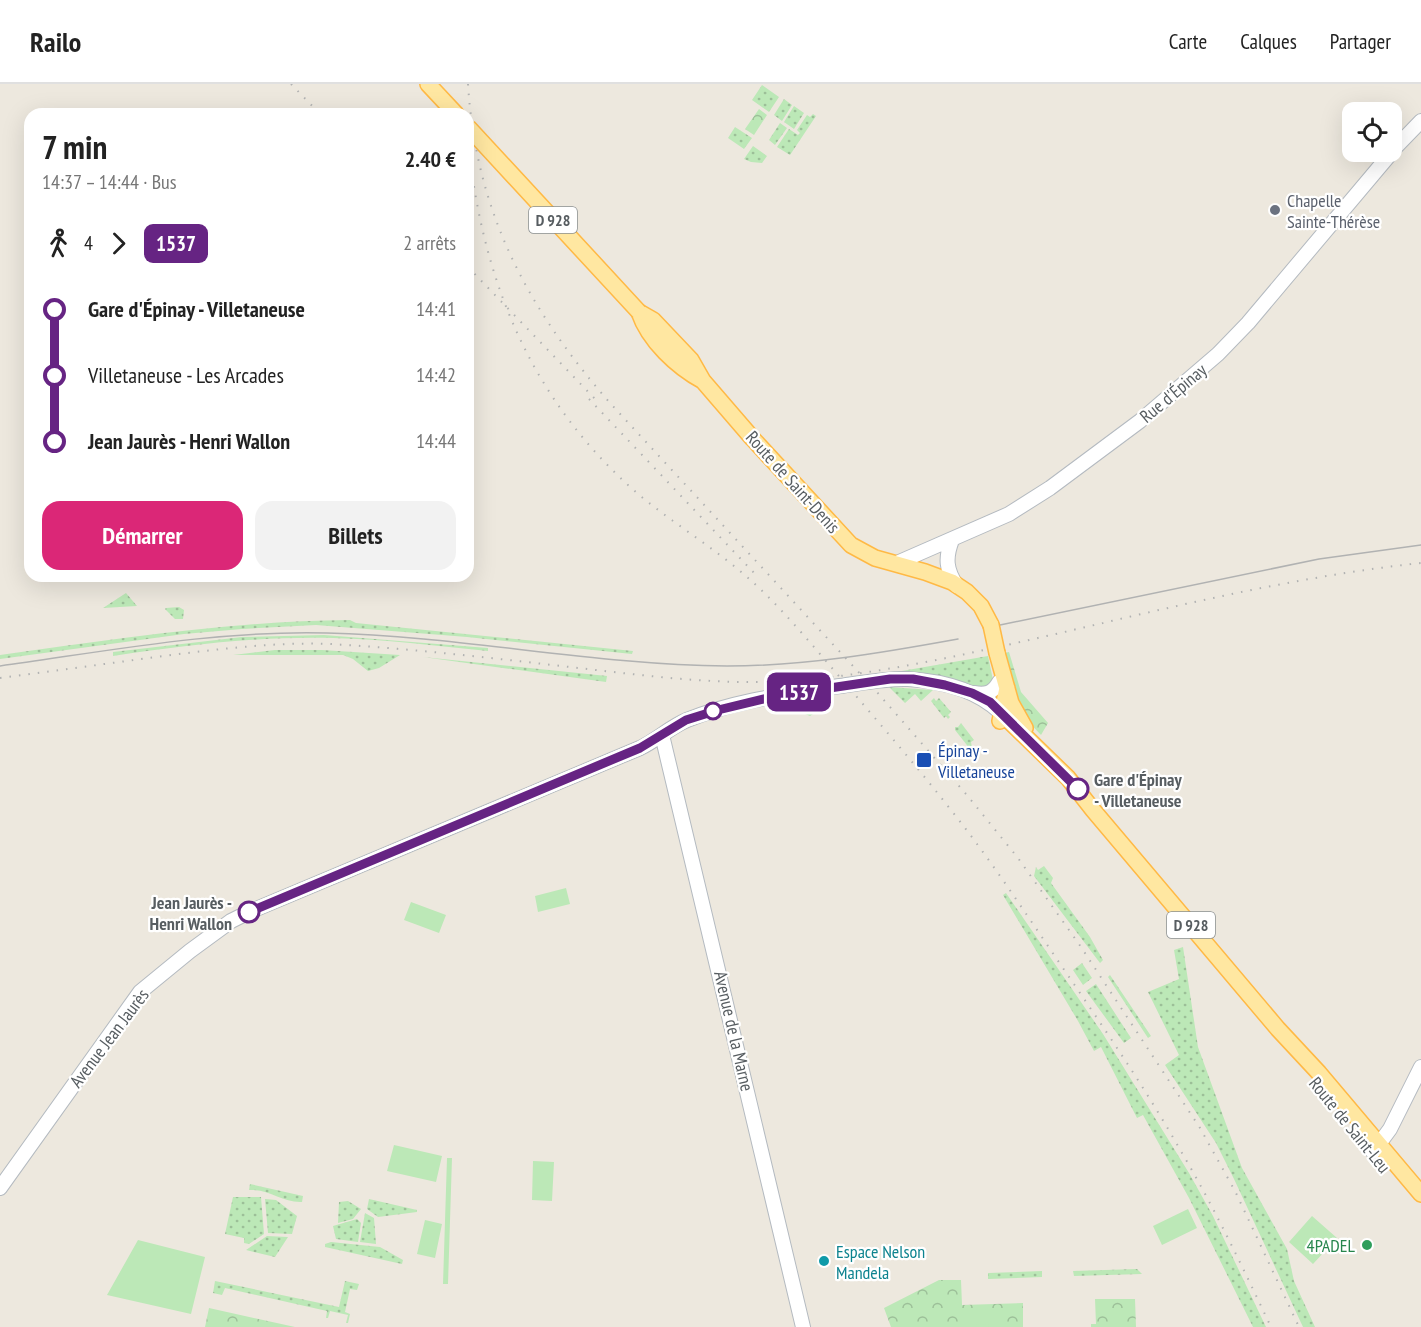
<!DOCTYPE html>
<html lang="fr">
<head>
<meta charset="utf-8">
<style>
	:root { --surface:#fff; --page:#f2f2f2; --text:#222; --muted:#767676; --line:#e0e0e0; --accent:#db2777 }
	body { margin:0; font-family:"PT Sans Narrow",sans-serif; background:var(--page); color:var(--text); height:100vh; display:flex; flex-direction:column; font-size:22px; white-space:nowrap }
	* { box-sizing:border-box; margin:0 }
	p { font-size:20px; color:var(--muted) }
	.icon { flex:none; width:33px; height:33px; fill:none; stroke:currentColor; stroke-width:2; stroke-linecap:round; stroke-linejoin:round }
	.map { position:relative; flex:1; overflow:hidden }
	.panel { position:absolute; left:24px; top:24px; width:450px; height:474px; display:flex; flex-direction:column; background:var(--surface); border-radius:18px; box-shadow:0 6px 24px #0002 }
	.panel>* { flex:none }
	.badge { padding:0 12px; border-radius:9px; font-size:21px; line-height:39px }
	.tools { position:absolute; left:1342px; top:18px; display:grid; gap:12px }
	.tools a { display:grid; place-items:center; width:60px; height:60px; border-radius:12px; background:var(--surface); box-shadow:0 6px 24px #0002; font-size:30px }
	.map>.badge { position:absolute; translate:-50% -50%; box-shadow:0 0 0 3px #fff }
	.legs { display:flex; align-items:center; gap:9px; height:66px; padding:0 18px; font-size:20px }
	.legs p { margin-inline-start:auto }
	.summary { display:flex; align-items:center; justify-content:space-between; height:102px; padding:0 18px }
	h1 { font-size:33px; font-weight:700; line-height:45px }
	.cta { display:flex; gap:12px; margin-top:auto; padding:12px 18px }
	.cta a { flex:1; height:69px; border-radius:18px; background:var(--accent); color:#fff; font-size:24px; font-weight:700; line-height:69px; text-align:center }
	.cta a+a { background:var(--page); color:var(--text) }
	ul { padding:0 18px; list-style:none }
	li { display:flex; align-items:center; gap:21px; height:66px; font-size:22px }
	li i { display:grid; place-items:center; width:9px; height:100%; margin:0 8px; background:currentColor }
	li i::after { content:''; width:15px; height:15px; margin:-8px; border:4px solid; border-radius:50%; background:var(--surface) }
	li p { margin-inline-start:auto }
	li:first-child i { background:linear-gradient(#0000 50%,currentColor 0) }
	li:last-child i { background:linear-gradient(currentColor 50%,#0000 0) }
	header { display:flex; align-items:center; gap:36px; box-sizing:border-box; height:84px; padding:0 30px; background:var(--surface); border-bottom:2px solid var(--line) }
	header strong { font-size:28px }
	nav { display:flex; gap:33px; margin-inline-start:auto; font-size:21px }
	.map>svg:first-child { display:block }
	.grass { fill:url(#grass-dots) }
	.forest { fill:url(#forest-crowns) }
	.garden { fill:#bce8b7 }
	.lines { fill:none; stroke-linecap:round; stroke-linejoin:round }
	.secondary-casing { stroke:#b4bac0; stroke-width:16 }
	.primary-casing { stroke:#ffb945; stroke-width:18 }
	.secondary { stroke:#fff; stroke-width:14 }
	.primary { stroke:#ffe7a1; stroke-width:15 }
	.tram { stroke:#b1b2b2; stroke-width:1.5 }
	.rail { stroke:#b1b2b2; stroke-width:2; stroke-dasharray:1.5 8; stroke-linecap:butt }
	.primary-bridge-casing { stroke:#ffb945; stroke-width:18; stroke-linecap:butt }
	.primary-bridge { stroke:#ffe7a1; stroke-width:15 }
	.line-1-casing { stroke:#fff; stroke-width:14 }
	.line-1 { stroke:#662483; stroke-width:9 }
	.worship-dot { fill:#6b7280; stroke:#fff; stroke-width:2 }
	.stop-1-dot { fill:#fff; stroke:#662483; stroke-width:3 }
	.transit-dot { fill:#1a4fb4; stroke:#fff; stroke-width:2 }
	.leisure-dot { fill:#2e9e5b; stroke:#fff; stroke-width:2 }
	.culture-dot { fill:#0f9aa8; stroke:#fff; stroke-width:2 }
	.labels { text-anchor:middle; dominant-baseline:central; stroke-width:4.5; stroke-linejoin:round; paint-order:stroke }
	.shield { fill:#fff; stroke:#898e90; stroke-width:1.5 }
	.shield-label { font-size:16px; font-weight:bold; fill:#575d61 }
	.worship-label { font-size:18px; fill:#5b616d; stroke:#fff; text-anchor:start }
	.street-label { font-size:18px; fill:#575d61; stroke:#fff }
	.transit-label { font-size:18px; fill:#164399; stroke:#fff; text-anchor:start }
	.stop-label { font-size:18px; font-weight:bold; fill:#575d61; stroke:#fff; text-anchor:start }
	.leisure-label { font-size:18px; fill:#27864d; stroke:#fff; text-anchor:end }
	.culture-label { font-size:18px; fill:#0d838f; stroke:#fff; text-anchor:start }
</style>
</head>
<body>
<header>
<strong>Railo</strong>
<nav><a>Carte</a><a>Calques</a><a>Partager</a></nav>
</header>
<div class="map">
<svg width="1421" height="1243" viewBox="0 0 1421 1243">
	<defs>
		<pattern id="grass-dots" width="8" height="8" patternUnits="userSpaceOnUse" patternTransform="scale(1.5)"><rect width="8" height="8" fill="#bce8b7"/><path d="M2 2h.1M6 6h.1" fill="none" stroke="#9cbf98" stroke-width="1.8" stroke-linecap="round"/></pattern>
		<pattern id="forest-crowns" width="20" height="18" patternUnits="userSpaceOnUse" patternTransform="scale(1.5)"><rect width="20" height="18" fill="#bce8b7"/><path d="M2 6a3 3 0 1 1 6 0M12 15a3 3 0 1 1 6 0" fill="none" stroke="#9cbf98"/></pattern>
	</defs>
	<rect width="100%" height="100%" fill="#ede8de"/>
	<path class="grass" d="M762 1 779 13 769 28 752 16Z
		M784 15 792 21 782 37 774 31Z
		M794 22 804 29 794 45 784 38Z
		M813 30 816 32 790 71 777 63 789 45 798 51 800 49 797 46 807 31 810 33Z
		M780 39 787 44 775 61 769 56Z
		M735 43 752 54 744 65 728 54Z
		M753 62 767 72 762 79 751 78 744 75Z
		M126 509 137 522 103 524Z
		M179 523 184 526 183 535H175L165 525 166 524Z
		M350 536 356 539 633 567 632 570 467 553 316 541 242 545 184 550 0 575V571C116 555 232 537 350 536Z
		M324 551 488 564V567C436 562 384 555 333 554 259 552 186 561 113 572V568L242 553Z
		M275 566H322L400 571 379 584 368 587 353 575 343 571H233Z
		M988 572 993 596C989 603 984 604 976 604L921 589 896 588Z
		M423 573 607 592 606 598Z
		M889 603 933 606 921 617 915 610 905 619Z
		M819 614H831L832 617 812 625 813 630 810 632 793 625 797 617Z
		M934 614 936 617 939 614 951 628 948 631 950 633 948 635 946 632 944 634 931 617Z
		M961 639 974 656 971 658 972 664 970 665 955 646V643H958Z
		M1044 782 1053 794 1051 799 1090 853 1103 876 1100 879 1034 792 1036 783 1038 786Z
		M1006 809 1103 950 1189 1089 1213 1132 1266 1243H1253L1189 1114 1143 1031 1137 1034 1101 963 1094 967 1078 937 1003 811Z
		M1183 863 1198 963 1242 1084 1287 1165 1294 1197 1315 1243H1303L1234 1095 1216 1059 1165 981 1179 971 1148 908 1179 895 1174 866Z
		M1082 879 1092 894 1083 901 1073 886Z
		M1110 891 1151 952 1148 954 1108 893Z
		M1096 900 1131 954 1124 959 1086 907Z
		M250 1100 303 1112 302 1118C283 1119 269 1105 249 1106Z
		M233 1113H261L264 1150 249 1160 244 1159V1154L225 1150Z
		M265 1115 276 1116 297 1132 292 1150 268 1149Z
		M369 1115 417 1126V1128L378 1133 367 1125Z
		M348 1117 361 1125 353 1135 338 1139 339 1118Z
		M365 1129 374 1134 376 1160 360 1158Z
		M357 1135 361 1139 358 1158 336 1155 333 1142Z
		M267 1152 288 1153 275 1173 246 1166Z
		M331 1158 380 1163 403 1176 402 1180 325 1163V1160Z
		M1137 1185 1142 1190 1074 1192 1073 1187Z
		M1042 1187V1193L988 1195V1189Z
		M215 1197 339 1223 345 1197 359 1200 357 1206 350 1205 345 1228 350 1230 348 1239H346L348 1231 330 1227 328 1234H326L327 1227 225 1204 222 1211 213 1209Z"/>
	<path class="forest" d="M759 25 767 31 754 51 745 45Z
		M1009 568 1021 608 1048 639 1041 651C1013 623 1013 606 1004 569Z
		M939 1196H961L962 1221 1023 1219V1243H891L884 1224Z
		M1095 1215H1135L1136 1243H1091V1240H1096Z
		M209 1224 295 1243H205Z"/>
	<path class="garden" d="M566 804 570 820 538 828 535 812Z
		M411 818 446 831 439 849 404 836Z
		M394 1061 442 1072 436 1098 387 1087Z
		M447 1074H452L448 1200H443Z
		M533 1077 554 1078 552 1117 532 1116Z
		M1188 1125 1197 1144 1162 1161 1153 1142Z
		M1312 1132 1337 1154 1313 1180 1289 1158Z
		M425 1136 442 1140 435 1174 417 1170Z
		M138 1156 205 1173 191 1230 107 1211Z
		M1003 1225V1240L1018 1239V1243H989L988 1240 974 1241V1226Z"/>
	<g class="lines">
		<g class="secondary-casing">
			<path id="secondary" d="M1392 67 1421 37
				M952 456C945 474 946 486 957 502
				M897 479 1009 430 1050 404 1140 337 1218 270 1248 239 1392 68
				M974 609C986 611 993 609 999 598
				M662 651 803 1243
				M1373 1068 1390 1045 1421 983
				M0 1104 140 908 190 867 231 837 249 828 640 664C657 656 670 643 687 636 736 616 789 610 840 602 862 599 886 594 908 595 942 597 977 606 1001 629"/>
		</g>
		<g class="primary-casing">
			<path id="primary" d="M428 0 456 30
				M639 228 653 236 691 276 703 297 753 355 851 461 875 474 925 488 952 498 967 508 981 522 991 541
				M639 228C649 257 677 283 703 297
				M997 569 1011 619 1025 644
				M1001 629 1068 694 1093 726 1278 945 1319 989 1421 1110
				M1000 637 1007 604"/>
		</g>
		<use href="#secondary" class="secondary"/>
		<use href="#primary" class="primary"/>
		<path class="tram" d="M1000 541 1319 475 1421 461
			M0 582C108 567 218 546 327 549 461 552 593 581 727 582 805 582 881 569 958 555"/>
		<path class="rail" d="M291 0 320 30
			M468 0C476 128 527 224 610 319L876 607 966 710 1018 774 1081 863 1200 1044 1235 1107 1299 1243
			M470 74C486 206 535 320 637 409 676 442 720 467 757 502 789 532 816 566 845 599 879 639 914 679 947 721 985 768 1018 818 1052 868 1097 934 1143 1000 1182 1069 1215 1125 1243 1184 1271 1243
			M468 183 597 317
			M589 315 756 491
			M0 594C60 586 119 578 179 570 229 564 279 558 330 560 419 565 508 576 596 586 665 594 734 602 804 596 891 588 976 568 1060 549 1180 521 1299 492 1421 479"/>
		<g class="primary-bridge-casing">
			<path id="primary-bridge" d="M468 43 639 228
				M991 541 997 569"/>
		</g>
		<use href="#primary-bridge" class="primary-bridge"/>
	</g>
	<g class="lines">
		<g class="line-1-casing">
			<path id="line-1" d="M249 828 640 664 686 636 718 626 776 612 890 595H913L945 601 972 609 990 618 1078 705"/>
		</g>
		<use href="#line-1" class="line-1"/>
	</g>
	<circle class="worship-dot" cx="1275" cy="126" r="6"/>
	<g class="stop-1-dot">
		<circle cx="713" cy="627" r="8"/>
		<circle cx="1078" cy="705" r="10"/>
		<circle cx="249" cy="828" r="10"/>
	</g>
	<rect class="transit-dot" x="916" y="668" width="16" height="16" rx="3"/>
	<circle class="leisure-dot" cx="1367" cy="1161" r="6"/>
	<circle class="culture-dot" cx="824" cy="1177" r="6"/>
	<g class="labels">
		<g class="shield">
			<rect x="529" y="123" width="48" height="26" rx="4.5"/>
			<rect x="1167" y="828" width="48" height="26" rx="4.5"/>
		</g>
		<g class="shield-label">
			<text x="553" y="136">D 928</text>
			<text x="1191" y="841">D 928</text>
		</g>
		<g class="worship-label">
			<text x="1287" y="116">Chapelle<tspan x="1287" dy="21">Sainte-Thérèse</tspan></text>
		</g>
		<g class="street-label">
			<text transform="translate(1173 309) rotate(-40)">Rue d'Épinay</text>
			<text transform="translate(793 398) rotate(48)">Route de Saint-Denis</text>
			<text transform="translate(734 947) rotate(77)">Avenue de la Marne</text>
			<text transform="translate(109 954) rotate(-53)">Avenue Jean Jaurès</text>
			<text transform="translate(1350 1041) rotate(51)">Route de Saint-Leu</text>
		</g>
		<g class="transit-label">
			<text x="938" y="666">Épinay -<tspan x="938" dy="21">Villetaneuse</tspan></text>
		</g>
		<g class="stop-label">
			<text x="1094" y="695">Gare d'Épinay<tspan x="1094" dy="21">- Villetaneuse</tspan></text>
			<text x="232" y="818" text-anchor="end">Jean Jaurès -<tspan x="232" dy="21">Henri Wallon</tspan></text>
		</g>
		<g class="leisure-label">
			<text x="1355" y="1161">4PADEL</text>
		</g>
		<g class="culture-label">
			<text x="836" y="1167">Espace Nelson<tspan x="836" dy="21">Mandela</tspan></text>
		</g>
	</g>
</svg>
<div class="tools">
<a><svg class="icon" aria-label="locate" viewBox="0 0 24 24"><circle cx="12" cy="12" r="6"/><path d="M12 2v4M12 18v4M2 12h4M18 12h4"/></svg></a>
</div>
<b class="badge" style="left:799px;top:608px;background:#662483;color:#fff">1537</b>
<section class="panel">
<div class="summary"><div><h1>7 min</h1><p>14:37 – 14:44 · Bus</p></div><b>2.40 €</b></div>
<div class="legs"><svg class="icon" aria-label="walk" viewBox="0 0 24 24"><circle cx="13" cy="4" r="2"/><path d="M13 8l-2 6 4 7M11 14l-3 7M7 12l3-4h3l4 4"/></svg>4<svg class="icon" aria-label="forward" viewBox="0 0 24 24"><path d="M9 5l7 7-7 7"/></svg><b class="badge" style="background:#662483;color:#fff">1537</b><p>2 arrêts</p></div>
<ul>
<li><i style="color:#662483"></i><b>Gare d'Épinay - Villetaneuse</b><p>14:41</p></li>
<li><i style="color:#662483"></i><span>Villetaneuse - Les Arcades</span><p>14:42</p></li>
<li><i style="color:#662483"></i><b>Jean Jaurès - Henri Wallon</b><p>14:44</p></li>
</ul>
<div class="cta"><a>Démarrer</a><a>Billets</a></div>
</section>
</div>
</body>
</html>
